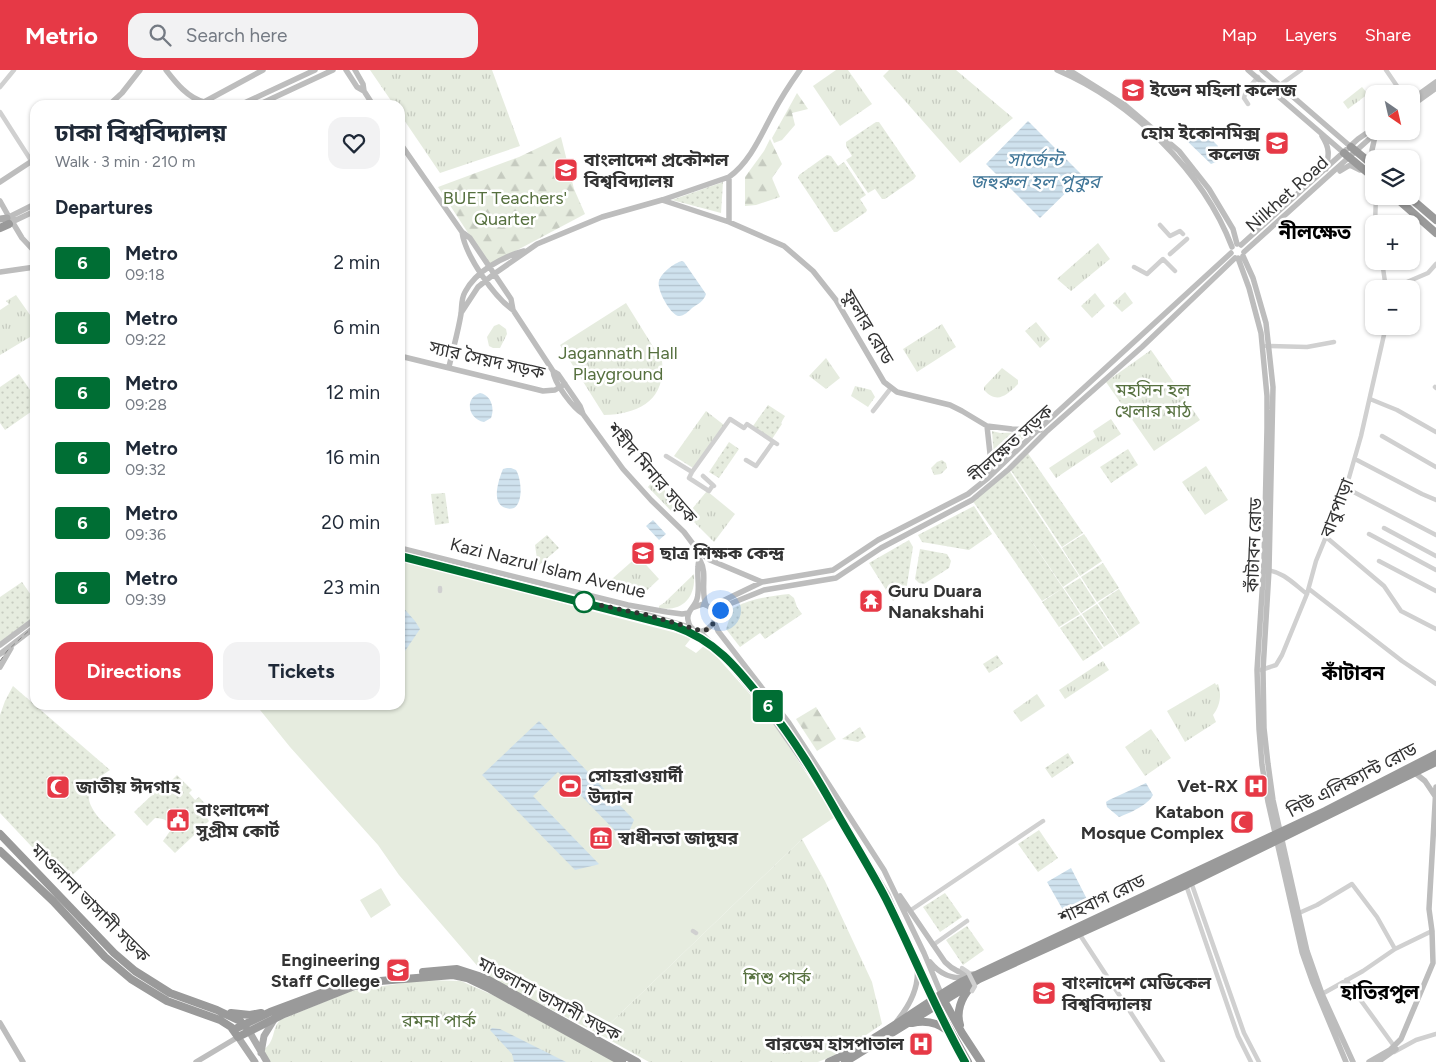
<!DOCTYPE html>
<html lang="en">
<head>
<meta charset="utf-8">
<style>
	:root { --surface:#fff; --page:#f2f2f3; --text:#1f2937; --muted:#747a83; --accent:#e63946 }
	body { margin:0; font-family:Figtree,"Noto Sans Bengali",sans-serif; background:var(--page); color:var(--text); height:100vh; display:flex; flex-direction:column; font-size:19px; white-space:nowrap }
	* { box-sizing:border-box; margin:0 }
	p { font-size:16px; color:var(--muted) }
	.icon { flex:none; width:28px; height:28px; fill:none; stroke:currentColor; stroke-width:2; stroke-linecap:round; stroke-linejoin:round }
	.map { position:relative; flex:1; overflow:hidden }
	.details { position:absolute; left:30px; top:30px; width:375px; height:610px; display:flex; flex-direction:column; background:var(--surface); border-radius:15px; box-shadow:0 1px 4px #0004 }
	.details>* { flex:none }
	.badge { padding:0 10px; border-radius:4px; font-size:18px; line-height:32px }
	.needle { width:32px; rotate:146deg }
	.buttons { position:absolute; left:1365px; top:15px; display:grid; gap:10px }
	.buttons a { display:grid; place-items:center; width:55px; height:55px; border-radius:10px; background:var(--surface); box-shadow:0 1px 4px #0004; font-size:25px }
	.you { position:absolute; width:25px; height:25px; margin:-12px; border:4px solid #fff; border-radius:50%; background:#1a73e8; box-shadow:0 0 0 8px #1a73e833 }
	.map>.badge { position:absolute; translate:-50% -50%; box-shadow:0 0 0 2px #fff }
	h2 { padding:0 25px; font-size:19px; line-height:45px }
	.round { display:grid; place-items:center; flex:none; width:52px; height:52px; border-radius:15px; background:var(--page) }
	.head { display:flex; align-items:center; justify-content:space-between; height:85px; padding:0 25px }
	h1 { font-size:24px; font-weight:700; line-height:38px }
	.primary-button { display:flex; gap:10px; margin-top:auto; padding:10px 25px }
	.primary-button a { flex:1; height:58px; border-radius:15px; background:var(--accent); color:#fff; font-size:20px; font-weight:700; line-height:58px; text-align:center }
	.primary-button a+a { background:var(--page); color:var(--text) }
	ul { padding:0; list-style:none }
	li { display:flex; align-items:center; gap:15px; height:65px; padding:0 25px }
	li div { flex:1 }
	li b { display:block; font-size:19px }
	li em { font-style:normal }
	li .badge { min-width:55px; font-weight:700; text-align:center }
	header { display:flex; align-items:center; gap:30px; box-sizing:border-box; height:70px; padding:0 25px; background:var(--accent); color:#fff }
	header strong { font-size:24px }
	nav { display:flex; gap:28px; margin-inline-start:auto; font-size:18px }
	.search { width:350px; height:45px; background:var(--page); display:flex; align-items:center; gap:12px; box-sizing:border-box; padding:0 18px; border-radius:15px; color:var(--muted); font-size:19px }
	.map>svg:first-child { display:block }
	.grass { fill:url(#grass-dots) }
	.forest { fill:url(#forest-firs) }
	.park { fill:url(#park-tufts) }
	.pitch { fill:#e6ecdf }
	.water { fill:url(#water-rules) }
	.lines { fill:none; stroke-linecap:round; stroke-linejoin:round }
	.street { stroke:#d0d0d0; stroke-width:4.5 }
	.secondary { stroke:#bdbdbd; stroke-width:5.5 }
	.primary { stroke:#ababab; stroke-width:7 }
	.highway { stroke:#9a9a9a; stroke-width:8 }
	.rail { stroke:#888; stroke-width:1; stroke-dasharray:5 4; stroke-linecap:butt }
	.street-bridge { stroke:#d0d0d0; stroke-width:4.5 }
	.line-casing { stroke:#fff; stroke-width:11 }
	.line { stroke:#006e34; stroke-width:8 }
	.walk { stroke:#333; stroke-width:5; stroke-dasharray:0 9 }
	.stop-dot { fill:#fff; stroke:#006e34; stroke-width:2.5 }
	.labels { text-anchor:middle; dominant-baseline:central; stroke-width:5; stroke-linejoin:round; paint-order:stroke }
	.poi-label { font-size:18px; font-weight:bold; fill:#333; stroke:#fff; text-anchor:start }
	.street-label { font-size:18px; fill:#333; stroke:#fff }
	.park-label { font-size:18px; fill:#56703f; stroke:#fff }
	.water-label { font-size:19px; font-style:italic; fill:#3f7597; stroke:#fff }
	.quarter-label { font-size:20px; font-weight:bold; fill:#000; stroke:#fff }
</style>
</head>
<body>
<header>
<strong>Metrio</strong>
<div class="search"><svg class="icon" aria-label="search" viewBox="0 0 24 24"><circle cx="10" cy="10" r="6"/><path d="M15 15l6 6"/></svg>Search here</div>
<nav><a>Map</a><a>Layers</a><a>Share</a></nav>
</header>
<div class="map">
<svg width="1436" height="992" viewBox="0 0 1436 992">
	<defs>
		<pattern id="grass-dots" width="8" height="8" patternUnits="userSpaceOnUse" patternTransform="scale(1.25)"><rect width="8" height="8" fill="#e6ecdf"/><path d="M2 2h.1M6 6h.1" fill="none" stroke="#c6cbc0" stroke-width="1.8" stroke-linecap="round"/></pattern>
		<pattern id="forest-firs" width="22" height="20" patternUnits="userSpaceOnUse" patternTransform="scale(1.25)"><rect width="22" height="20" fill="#e6ecdf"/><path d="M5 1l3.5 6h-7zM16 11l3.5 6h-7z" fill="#c6cbc0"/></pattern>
		<pattern id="park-tufts" width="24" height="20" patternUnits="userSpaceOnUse" patternTransform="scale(1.25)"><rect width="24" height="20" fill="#e6ecdf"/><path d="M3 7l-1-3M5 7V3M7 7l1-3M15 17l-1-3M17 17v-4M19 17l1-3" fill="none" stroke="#c6cbc0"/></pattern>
		<pattern id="water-rules" width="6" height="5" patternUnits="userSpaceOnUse" patternTransform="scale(1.25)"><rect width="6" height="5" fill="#cfe2ee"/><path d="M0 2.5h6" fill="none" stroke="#b2c2cd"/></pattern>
	</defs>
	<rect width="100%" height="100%" fill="#fff"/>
	<path class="grass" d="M876 52H879L916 106 914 109 885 129H882L875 119 868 123 846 90 852 86 846 76V72Z
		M827 85 831 86 838 96 844 92 866 125 860 129 867 140 866 142 837 162H834L798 108 799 105Z
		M723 112 721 143 672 130Z
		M19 304 35 327V339L5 360 0 353V317Z
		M768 335 785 346 781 353 782 354 772 369 753 356Z
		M992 361 1000 363 1029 362 995 398Z
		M729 372 739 379 719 408 709 402Z
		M1128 379 1138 395 1111 413 1100 397Z
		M1027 382 1083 463 1062 477 1010 399Z
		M942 390 946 393 947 398 941 404 934 405 931 398 937 392Z
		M1009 400 1079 506 1063 517 1014 445 1063 518 1042 531 972 430Z
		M445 423 449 453 435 455 431 424Z
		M974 436 992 464 969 480 922 472 918 465Z
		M1084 464 1102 491 1080 506 1062 478Z
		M547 465 559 478 538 496 535 475Z
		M909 470 913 477 906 521 893 531 869 493Z
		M920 479 947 484 951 491 949 498 924 514 919 513 915 509Z
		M1103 493 1119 518 1097 532 1081 507Z
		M1080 508 1096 533 1081 543 1064 518Z
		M22 512 31 525 35 523V546L0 572V527Z
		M1063 518 1080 544 1059 557 1042 532Z
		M1119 519 1140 553 1120 567 1098 533Z
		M789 524 794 528 797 537 802 544 765 569 760 563 740 577 726 559 733 538C751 529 769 526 789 524Z
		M1097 534 1119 567 1104 577 1082 544Z
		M1081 545 1103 578 1083 591 1060 558Z
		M997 585 1003 594 989 603 983 594Z
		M13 616 110 700C104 704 96 709 92 716 80 734 104 753 116 765L65 812 0 743V645L5 631Z
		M860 657 866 667 858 672 842 669Z
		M1068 683 1074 693 1052 708 1045 698Z
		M177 705 192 720 189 723 195 730 199 727 213 742 207 748 209 751 175 783 163 771 170 761C170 751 165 748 155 748L147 756 134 742 169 709 171 711Z
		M1039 760 1058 788 1038 802 1018 774Z
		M945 823 962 847 940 862 923 837Z
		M967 856 984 880 963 895 946 870Z"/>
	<path class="forest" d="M797 23 808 39 792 43 795 55 782 70 774 73 772 68Z
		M561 67 574 119 585 144 489 195 438 117 519 87Z
		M770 69 782 94 772 108 780 127 756 135 745 136V107L764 81Z
		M816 637 836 669 817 681 796 649Z"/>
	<path class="park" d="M370 0H492L520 76 440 103 400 44V35H394Z
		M836 0H848L872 34 840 56 813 16Z
		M889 0H956L1013 48 960 93 883 6Z
		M1362 17 1368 24 1348 39 1343 32Z
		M1098 173 1110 189 1071 221 1057 209Z
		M1125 222 1133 233 1122 242 1113 233Z
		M1095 223 1105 236 1092 248 1081 236Z
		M16 225 35 252V264L0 285V240L9 234 6 231Z
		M626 233 662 291C666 330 639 344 604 345L560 275Z
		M1036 252 1050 269 1040 278 1025 261Z
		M499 254 506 259 507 264 500 278H493L489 276 487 267 494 256Z
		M942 254 956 277 917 302 903 279Z
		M1151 280 1200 350 1154 381 1106 312Z
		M826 288 840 308 826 319 809 306Z
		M1002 298 1018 310V314C1006 326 997 334 984 320V317Z
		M855 316 871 320 875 327 868 337 851 326Z
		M706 341 724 355 693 398 674 386Z
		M1111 349 1121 364 1056 408 1049 398 1096 367 1093 361Z
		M1206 396 1228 430 1205 445 1182 412Z
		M657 406 672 434 674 442 673 443 648 417Z
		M707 421 735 444 714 472 687 445Z
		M638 486 659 509 642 525 604 516Z
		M694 504C696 528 682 542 659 538V536L664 533Z
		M1103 591 1109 600 1065 629 1059 620Z
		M1215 613 1216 615 1218 614C1222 625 1220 636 1213 645L1216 652 1185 672 1167 641Z
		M1037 624 1045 636 1021 652 1013 641Z
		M1151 659 1171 688 1145 706 1125 677Z
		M802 769 825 811 872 912 882 954 840 983 818 992H649L599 964Z
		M423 910 461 911 495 926 615 992H269L263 980C276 971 271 960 280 950L351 921Z"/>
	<path class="pitch" d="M400 488 587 540 692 567 685 576 696 583 705 575 708 577 749 623 780 663 835 747 802 769 599 964 486 906 399 805 378 775 290 677 256 635H400Z
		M381 818 391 835 371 848 360 830Z"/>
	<path class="water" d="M1028 51 1083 106 1040 148 986 94Z
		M1193 57 1199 59 1205 58 1214 67V72L1218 76 1217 82 1219 85 1216 92 1211 94 1185 69 1186 63 1192 62Z
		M682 191 684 192 706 224C704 231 698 234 692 238 689 241 684 246 679 246 671 246 656 219 659 211 661 203 674 193 682 191Z
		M480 323C491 325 495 338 491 348L484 352C468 349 464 328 480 323Z
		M507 398H511L516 400C521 408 524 431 514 438 511 439 509 439 506 438 490 434 499 409 503 399Z
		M653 450 666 464 659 470 646 456Z
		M400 534 415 551 420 559 405 581 400 584Z
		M539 651 634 750 625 771 558 702 533 726 599 794 596 795 575 800 482 705Z
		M1146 713 1153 725C1148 735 1130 743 1119 747L1107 737 1106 732 1109 730Z
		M1071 798 1091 837 1067 847 1047 812Z
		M492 958 500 959 566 992H514L512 984 490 960Z"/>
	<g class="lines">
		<path class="street" d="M1386 0 1397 16
			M1280 15 1301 0
			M0 17 14 0
			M1248 34 1244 28 1246 21 1258 7
			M0 42 32 92
			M717 91 718 93
			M1375 154 1376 126
			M1160 155 1170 166 1180 161 1183 164
			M1170 184 1187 169
			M1382 191 1386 219
			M1134 197 1147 204 1163 189 1175 201
			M1400 215 1428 203 1436 194
			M1266 276 1307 277 1334 272
			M1435 317 1436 318
			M1370 329 1397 340 1436 362
			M873 341 891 318
			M1382 366 1436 397
			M666 386 692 402 730 349 744 358 747 354 777 374
			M1355 389 1422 424 1436 430
			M746 390 756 396 773 372
			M692 402 689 408 709 421 713 415 714 416 703 406
			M1346 418 1436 465
			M1384 458 1436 486
			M1369 464 1436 500
			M1326 467 1384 516 1401 541 1436 559
			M1379 491 1436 521
			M1266 500C1283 501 1295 515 1307 524
			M1309 519 1402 591 1436 614
			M440 521V518
			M1261 600 1276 595 1282 585 1307 524 1316 491 1346 418 1361 366 1386 256
			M1191 812 1244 963 1259 992
			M1186 815 1238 966 1251 992
			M911 840 1043 751
			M1299 843 1317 835 1352 814 1377 847 1395 879
			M693 861 696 863
			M1080 865 1163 992
			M933 875 967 851
			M1346 910 1394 976
			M1322 924 1363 901 1395 879 1432 861
			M1394 982 1416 970 1436 964"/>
		<path class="secondary" d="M166 0C176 13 188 28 204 32L263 0
			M346 0 357 17 364 21 373 35
			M355 0 363 14 364 21
			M1057 0C1132 32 1203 101 1232 177
			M1069 0 1125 35 1179 81 1209 119 1233 159 1237 174
			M1248 0 1344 83
			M1262 0 1351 77
			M1411 30 1436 12
			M109 35 122 23 140 0
			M240 35 315 0
			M258 35 333 0
			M1411 36 1436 18
			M1322 66C1330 78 1329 85 1326 99
			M400 73 462 162 470 168 511 229 513 240
			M1374 90 1372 80 1376 62
			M1340 101 1350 95 1360 100
			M0 112 35 89
			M662 130 729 152 784 176 813 201 836 230 884 312 897 322 950 335 962 341 987 356 1012 359 1040 360
			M0 131 9 147
			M11 146 35 134
			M14 151 35 141
			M729 152V107
			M13 153H8V147H13L14 151 13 153 22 168 35 182
			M462 162C465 185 494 227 513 240L553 301 558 304 580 336 583 344 623 399 651 430 684 462 699 482 710 490 762 512
			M1241 175 1358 69 1374 58
			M1244 182 1378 61
			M1243 186 1253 208 1266 253 1273 317 1269 500 1263 600 1264 658 1268 694 1273 730 1307 881 1322 924 1353 992
			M1238 188 1249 218 1261 263 1267 326V358L1264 492 1257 600 1259 659 1262 695 1268 732 1302 882 1313 913 1346 992
			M0 202 35 197
			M461 243 478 217 494 204 537 174 602 147 662 130 729 107C750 92 761 65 773 43 781 28 790 14 800 0
			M400 286 543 321 555 320 565 314
			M449 297C453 279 458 262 461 244 462 236 461 229 465 222 476 201 502 187 524 181
			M553 301C554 313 573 338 583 344
			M987 356 991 393 988 408
			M400 478 628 535 667 542 682 544 689 543
			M400 485 471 502 621 541 648 545 692 558
			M700 490C708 504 700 520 706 535
			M710 537 762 512 833 500 878 470 968 424 988 408 1039 359 1231 183
			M692 538 703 534C736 545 693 579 688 550 686 541 695 537 697 529 700 519 697 508 698 497 698 492 700 488 699 482
			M714 545 727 535 764 520 836 508 881 478 972 430 1009 399 1046 362 1142 277 1235 188
			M714 551 718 561 789 653 884 800 924 883 942 926
			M699 561 718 580 764 636 837 741 888 825 934 932
			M0 575 35 549
			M0 584 35 557
			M0 597 11 578
			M1415 703 1425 711 1435 726
			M900 826 945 892C953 900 963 905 974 904
			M930 892C939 903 952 910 967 907
			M897 951C910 935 920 917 917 896
			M0 953 23 992
			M196 992 238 967
			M1369 992 1390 980 1401 969 1433 893 1432 861 1429 839 1436 717
			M1378 992 1396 979"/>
		<path class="primary" d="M0 149 7 148
			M249 961 267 992
			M238 967 255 992
			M261 983 264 966 274 950"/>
		<path class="highway" d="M1351 77 1374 96
			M1344 83 1374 108
			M1394 126 1436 163
			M1408 126 1436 150
			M0 158 9 154
			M0 764 114 883 135 901 170 923 217 940 240 951 246 957
			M0 781 53 831 105 887 131 909 167 931 220 950 231 957 238 967 284 944 354 916 380 911 453 905 467 908 490 919 622 992
			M423 902 457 899 485 908 637 992
			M942 927 962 963 981 992
			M935 933 968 992
			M231 943 250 945 261 943
			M912 953C925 950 937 952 948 961
			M960 955C956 942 961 928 970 918
			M233 960 270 942 345 914
			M829 992C877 971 918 937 963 911L1325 741 1436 684
			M845 992 979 909 1186 815 1436 692"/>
		<path class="rail" d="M400 483 666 549 711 570 729 585 797 668 889 827 941 941 970 992
			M0 591 7 581 35 555"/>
		<path class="street-bridge" d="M962 898 968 902 975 916 972 921"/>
	</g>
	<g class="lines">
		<g class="line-casing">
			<path id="line" d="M400 486 674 556C717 571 738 599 765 633 795 670 818 709 841 750 856 776 872 802 886 829 913 883 935 939 965 992"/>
		</g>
		<use href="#line" class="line"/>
		<path class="walk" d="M584 532 648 545 702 561C711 559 715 554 714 545L720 540"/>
	</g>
	<defs>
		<g id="university-square" transform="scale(1.25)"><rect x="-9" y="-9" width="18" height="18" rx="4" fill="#e63946" stroke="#fff"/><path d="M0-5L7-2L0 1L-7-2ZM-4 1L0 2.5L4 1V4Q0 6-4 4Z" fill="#fff"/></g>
		<g id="temple-square" transform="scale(1.25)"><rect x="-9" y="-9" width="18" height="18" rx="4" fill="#e63946" stroke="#fff"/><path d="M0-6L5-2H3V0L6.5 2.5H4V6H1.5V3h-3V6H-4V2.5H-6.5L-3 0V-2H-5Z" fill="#fff"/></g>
		<g id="stadium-square" transform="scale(1.25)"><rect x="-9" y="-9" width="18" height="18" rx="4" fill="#e63946" stroke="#fff"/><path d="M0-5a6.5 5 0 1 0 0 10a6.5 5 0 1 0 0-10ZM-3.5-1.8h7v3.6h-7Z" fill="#fff"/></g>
		<g id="hospital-square" transform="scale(1.25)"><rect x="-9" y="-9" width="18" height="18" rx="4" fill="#e63946" stroke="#fff"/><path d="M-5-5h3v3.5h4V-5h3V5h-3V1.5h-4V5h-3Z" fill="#fff"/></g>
		<g id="mosque-square" transform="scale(1.25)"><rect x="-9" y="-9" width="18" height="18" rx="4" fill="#e63946" stroke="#fff"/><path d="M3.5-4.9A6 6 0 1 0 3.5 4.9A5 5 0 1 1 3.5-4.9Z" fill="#fff"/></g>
		<g id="civic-square" transform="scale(1.25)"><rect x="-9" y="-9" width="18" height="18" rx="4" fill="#e63946" stroke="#fff"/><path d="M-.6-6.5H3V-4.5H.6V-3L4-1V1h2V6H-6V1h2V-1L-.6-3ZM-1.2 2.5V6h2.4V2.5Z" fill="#fff"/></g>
		<g id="museum-square" transform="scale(1.25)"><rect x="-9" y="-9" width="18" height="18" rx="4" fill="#e63946" stroke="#fff"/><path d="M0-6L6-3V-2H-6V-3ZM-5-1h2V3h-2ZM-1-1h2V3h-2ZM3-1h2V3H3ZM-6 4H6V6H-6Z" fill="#fff"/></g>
	</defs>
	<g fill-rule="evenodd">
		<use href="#university-square" x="1133" y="20"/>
		<use href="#university-square" x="1277" y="73"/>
		<use href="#university-square" x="566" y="100"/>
		<use href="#university-square" x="643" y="483"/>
		<use href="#temple-square" x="871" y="531"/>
		<use href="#stadium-square" x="570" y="716"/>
		<use href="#hospital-square" x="1256" y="716"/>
		<use href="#mosque-square" x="58" y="717"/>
		<use href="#civic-square" x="178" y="750"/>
		<use href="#mosque-square" x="1242" y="752"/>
		<use href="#museum-square" x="601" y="768"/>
		<use href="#university-square" x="398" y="900"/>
		<use href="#university-square" x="1044" y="923"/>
		<use href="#hospital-square" x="921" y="974"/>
	</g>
	<circle class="stop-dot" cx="584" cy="532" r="10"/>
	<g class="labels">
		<g class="poi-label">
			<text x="1150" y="20">ইডেন মহিলা কলেজ</text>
			<text x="1260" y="63" text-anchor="end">হোম ইকোনমিক্স<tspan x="1260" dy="21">কলেজ</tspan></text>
			<text x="584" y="90">বাংলাদেশ প্রকৌশল<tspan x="584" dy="21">বিশ্ববিদ্যালয়</tspan></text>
			<text x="660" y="483">ছাত্র শিক্ষক কেন্দ্র</text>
			<text x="888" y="521">Guru Duara<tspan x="888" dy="21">Nanakshahi</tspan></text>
			<text x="588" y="706">সোহরাওয়ার্দী<tspan x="588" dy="21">উদ্যান</tspan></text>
			<text x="1238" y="716" text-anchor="end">Vet-RX</text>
			<text x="76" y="717">জাতীয় ঈদগাহ</text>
			<text x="196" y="740">বাংলাদেশ<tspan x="196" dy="21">সুপ্রীম কোর্ট</tspan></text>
			<text x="1224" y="742" text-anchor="end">Katabon<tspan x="1224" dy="21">Mosque Complex</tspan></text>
			<text x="618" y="768">স্বাধীনতা জাদুঘর</text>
			<text x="380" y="890" text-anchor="end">Engineering<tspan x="380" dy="21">Staff College</tspan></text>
			<text x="1062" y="913">বাংলাদেশ মেডিকেল<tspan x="1062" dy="21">বিশ্ববিদ্যালয়</tspan></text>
			<text x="904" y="974" text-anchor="end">বারডেম হাসপাতাল</text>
		</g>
		<g class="street-label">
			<text transform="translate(1287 124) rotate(-42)">Nilkhet Road</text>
			<text transform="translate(868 257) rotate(59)">ফুলার রোড</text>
			<text transform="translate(487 290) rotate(13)">স্যার সৈয়দ সড়ক</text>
			<text transform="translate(1011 374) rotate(-42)">নীলক্ষেত সড়ক</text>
			<text transform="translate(652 403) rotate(49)">শহীদ মিনার সড়ক</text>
			<text transform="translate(1337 438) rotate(-69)">বাবুপাড়া</text>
			<text transform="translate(1254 475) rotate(-88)">কাঁটাবন রোড</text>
			<text transform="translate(548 498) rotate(14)">Kazi Nazrul Islam Avenue</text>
			<text transform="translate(1352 710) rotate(-27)">নিউ এলিফ্যান্ট রোড</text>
			<text transform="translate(1102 829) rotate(-25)">শাহবাগ রোড</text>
			<text transform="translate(90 833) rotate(45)">মাওলানা ভাসানী সড়ক</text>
			<text transform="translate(549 929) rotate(28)">মাওলানা ভাসানী সড়ক</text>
		</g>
		<g class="park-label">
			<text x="505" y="128">BUET Teachers'<tspan x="505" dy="21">Quarter</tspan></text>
			<text x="618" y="283">Jagannath Hall<tspan x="618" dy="21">Playground</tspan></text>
			<text x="1153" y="320">মহসিন হল<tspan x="1153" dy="21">খেলার মাঠ</tspan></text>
			<text x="777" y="908">শিশু পার্ক</text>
			<text x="439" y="951">রমনা পার্ক</text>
		</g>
		<g class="water-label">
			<text x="1035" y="89">সার্জেন্ট<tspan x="1035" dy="22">জহুরুল হল পুকুর</tspan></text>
		</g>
		<g class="quarter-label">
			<text x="1315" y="162">নীলক্ষেত</text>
			<text x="1353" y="603">কাঁটাবন</text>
			<text x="1380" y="922">হাতিরপুল</text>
		</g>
	</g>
</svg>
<div class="buttons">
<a><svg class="needle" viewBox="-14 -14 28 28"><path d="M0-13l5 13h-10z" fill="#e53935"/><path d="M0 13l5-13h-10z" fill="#747a83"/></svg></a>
<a><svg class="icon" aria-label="layers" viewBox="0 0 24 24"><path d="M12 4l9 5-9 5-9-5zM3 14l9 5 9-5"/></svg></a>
<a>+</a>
<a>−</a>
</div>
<div class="you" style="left:720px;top:540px"></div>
<b class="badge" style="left:768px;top:636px;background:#006e34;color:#fff">6</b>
<section class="details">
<div class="head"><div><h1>ঢাকা বিশ্ববিদ্যালয়</h1><p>Walk · 3 min · 210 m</p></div><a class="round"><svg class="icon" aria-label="heart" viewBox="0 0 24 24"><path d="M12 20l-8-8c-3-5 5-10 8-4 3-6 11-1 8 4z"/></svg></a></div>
<h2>Departures</h2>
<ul>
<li><span class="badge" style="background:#006e34;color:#fff">6</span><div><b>Metro</b><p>09:18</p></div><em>2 min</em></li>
<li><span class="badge" style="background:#006e34;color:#fff">6</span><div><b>Metro</b><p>09:22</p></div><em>6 min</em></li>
<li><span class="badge" style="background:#006e34;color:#fff">6</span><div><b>Metro</b><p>09:28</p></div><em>12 min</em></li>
<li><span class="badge" style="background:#006e34;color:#fff">6</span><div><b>Metro</b><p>09:32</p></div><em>16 min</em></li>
<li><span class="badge" style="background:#006e34;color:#fff">6</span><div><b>Metro</b><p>09:36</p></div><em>20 min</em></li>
<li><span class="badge" style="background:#006e34;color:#fff">6</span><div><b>Metro</b><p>09:39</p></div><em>23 min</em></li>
</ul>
<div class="primary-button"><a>Directions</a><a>Tickets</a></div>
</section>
</div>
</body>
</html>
